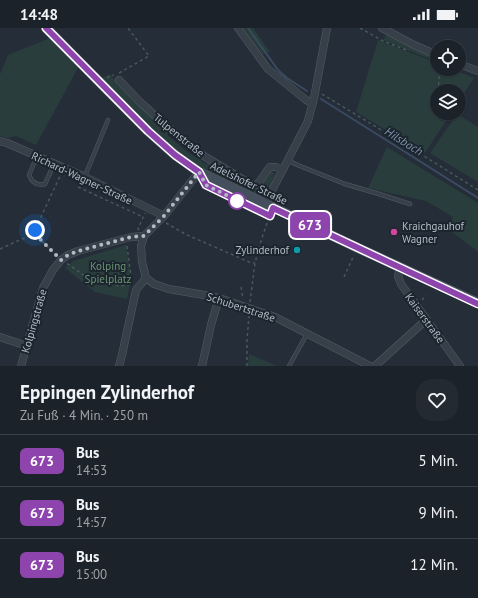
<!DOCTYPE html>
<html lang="de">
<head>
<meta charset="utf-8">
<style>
	:root { --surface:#1b222a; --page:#242a32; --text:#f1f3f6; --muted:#a0a4a8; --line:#393f47 }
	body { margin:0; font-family:"PT Sans",sans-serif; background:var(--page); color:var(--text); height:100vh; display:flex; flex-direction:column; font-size:15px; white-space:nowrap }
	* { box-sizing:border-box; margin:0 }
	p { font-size:13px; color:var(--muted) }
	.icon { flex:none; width:22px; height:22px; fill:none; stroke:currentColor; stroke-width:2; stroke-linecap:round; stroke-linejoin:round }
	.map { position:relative; height:338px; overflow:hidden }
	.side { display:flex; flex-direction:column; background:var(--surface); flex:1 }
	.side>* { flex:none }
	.badge { padding:0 8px; border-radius:6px; font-size:14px; line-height:26px }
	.fabs { position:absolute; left:430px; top:12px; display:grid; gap:8px }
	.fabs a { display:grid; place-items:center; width:36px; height:36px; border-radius:50%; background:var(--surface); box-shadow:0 1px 3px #0004,0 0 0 1px var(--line); font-size:20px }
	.you { position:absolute; width:20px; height:20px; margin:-10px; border:3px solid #fff; border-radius:50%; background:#1a73e8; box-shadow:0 0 0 6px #1a73e833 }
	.map>.badge { position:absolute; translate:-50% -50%; box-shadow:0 0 0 2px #fff }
	.round { display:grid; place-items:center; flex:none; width:42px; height:42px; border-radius:16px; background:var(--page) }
	.headline { display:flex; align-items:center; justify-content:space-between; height:68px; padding:0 20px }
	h1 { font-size:19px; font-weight:800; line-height:30px }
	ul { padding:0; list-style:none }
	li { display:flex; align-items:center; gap:12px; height:52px; padding:0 20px; border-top:1px solid var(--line) }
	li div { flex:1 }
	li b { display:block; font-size:15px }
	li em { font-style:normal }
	li .badge { min-width:44px; font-weight:700; text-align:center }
	.status { display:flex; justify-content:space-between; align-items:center; height:28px; padding:0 20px; background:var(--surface); direction:ltr }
	.status svg { height:11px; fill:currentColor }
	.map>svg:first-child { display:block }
	.green { fill:#2a3d3d }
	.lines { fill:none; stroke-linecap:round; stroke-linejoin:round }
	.stream { stroke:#3a4a60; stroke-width:2 }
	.lane-casing { stroke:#555d67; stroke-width:4.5 }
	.street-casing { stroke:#555d67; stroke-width:8 }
	.secondary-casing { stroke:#555d67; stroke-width:10 }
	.path { stroke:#47595b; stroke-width:1.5; stroke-dasharray:3 3; stroke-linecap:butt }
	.lane { stroke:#373f49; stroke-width:3.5 }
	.street { stroke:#373f49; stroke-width:7 }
	.secondary { stroke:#454e5c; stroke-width:9 }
	.line-casing { stroke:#fff; stroke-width:9 }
	.line { stroke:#8e44ad; stroke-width:6 }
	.walk { stroke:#b2bac5; stroke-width:4; stroke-dasharray:0 7.2 }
	.stop-dot { fill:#fff; stroke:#8e44ad; stroke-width:2 }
	.hotel-dot { fill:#d1479c; stroke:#1c242e; stroke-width:1.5 }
	.culture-dot { fill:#0f9aa8; stroke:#1c242e; stroke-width:1.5 }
	.labels { text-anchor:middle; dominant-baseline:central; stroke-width:4; stroke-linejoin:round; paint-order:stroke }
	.street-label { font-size:11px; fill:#b2bac5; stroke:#1c242e }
	.poi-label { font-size:11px; fill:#b2bac5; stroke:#1c242e; text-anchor:start }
	.park-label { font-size:11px; fill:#6b9474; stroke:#1c242e }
	.water-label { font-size:12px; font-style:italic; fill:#7c90aa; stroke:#1c242e }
</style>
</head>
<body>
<div class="status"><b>14:48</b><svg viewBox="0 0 49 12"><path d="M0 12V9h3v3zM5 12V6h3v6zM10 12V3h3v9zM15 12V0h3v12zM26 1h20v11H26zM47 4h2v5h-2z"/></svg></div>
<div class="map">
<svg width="478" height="338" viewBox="0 0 478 338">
	<rect width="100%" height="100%" fill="#242d38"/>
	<path class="green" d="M243 0H253L270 24 263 26Z
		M387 6 437 31V34L383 12Z
		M50 10 79 38 36 117 16 108 7 110 0 108V46L8 27Z
		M378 12 437 35V41H452L474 50 459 73V63H437V85H451L425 125 356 84Z
		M110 46C127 68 148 87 169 105L167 107 186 123 206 136 208 134 234 151 253 161 261 160 271 144 275 145 268 163 263 167H256L200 140 177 124 152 101 102 50Z
		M457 86 478 99V154L430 125Z
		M387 119 478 175V224L448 201 453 189 426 173 368 160Z
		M126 217 131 252 127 271 95 264 65 240 73 233Z
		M249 326 277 338H248Z"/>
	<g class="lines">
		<path class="stream" d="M248 0 278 42 287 50 307 63
			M321 71 478 170"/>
		<g class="lane-casing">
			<path id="lane" d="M37 128 29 147C32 155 37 158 45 156L54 136
				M288 132 295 136 345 156 379 166 410 176
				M201 147 206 157 217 163 270 188 273 181
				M85 148 108 92
				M289 338 307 306"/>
		</g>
		<g class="street-casing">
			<path id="street" d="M238 0 268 41 306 72 313 75
				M382 0 414 17 437 27
				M459 36 478 43
				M119 52 140 74 163 95 190 117 204 128 252 157H257C262 151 265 145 270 139H276L282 142
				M0 113 7 115 85 149 164 188
				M265 176 308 93 314 70 327 0
				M144 208 141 218 142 234 146 250 154 256 169 261 204 267 219 270 275 289 370 338
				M400 240 398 248 401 256 460 338
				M0 309 27 318
				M21 338 43 260 53 242 61 232 68 227 78 223 131 209 144 208 164 188 199 144
				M119 338 122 327 136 262 146 250
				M202 338 211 297 219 270
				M375 338 426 292"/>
		</g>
		<g class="secondary-casing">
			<path id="secondary" d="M46 0 148 103 175 127 199 144 358 220 478 275"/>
		</g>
		<path class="path" d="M360 0 383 13 409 23
			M119 45 149 28 128 0
			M107 50 110 48 114 47
			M438 63 440 41
			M322 66 424 128 478 162
			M78 159 143 189
			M166 195 185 206 249 234 255 235
			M139 202 138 201 145 185
			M33 206 61 146
			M127 218 132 256
			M0 221 33 206 36 207 56 227
			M67 236H68L89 251 120 258 132 256
			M344 249 354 227
			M241 259 243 270
			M422 272 426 267
			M250 274 255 235 261 213 268 192
			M247 338V312L249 288"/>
		<use href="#lane" class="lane"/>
		<use href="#street" class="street"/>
		<use href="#secondary" class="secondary"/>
	</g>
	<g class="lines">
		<g class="line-casing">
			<path id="line" d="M46 0 148 103 175 127 199 144 206 157 270 188 273 180 386 233 478 276"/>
		</g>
		<use href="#line" class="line"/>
		<path class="walk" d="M35 202 33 206 36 207 61 232 68 227 78 223 131 209 144 208 164 188 199 144 206 157 244 176 237 173"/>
	</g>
	<circle class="stop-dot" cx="237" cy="173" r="8"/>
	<circle class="hotel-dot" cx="394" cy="204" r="4"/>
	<circle class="culture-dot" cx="297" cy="222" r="4"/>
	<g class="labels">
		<g class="street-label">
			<text transform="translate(179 107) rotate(39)">Tulpenstraße</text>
			<text transform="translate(82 150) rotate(25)">Richard-Wagner-Straße</text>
			<text transform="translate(249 155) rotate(26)">Adelshofer Straße</text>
			<text transform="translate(241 279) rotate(18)">Schubertstraße</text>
			<text transform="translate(425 290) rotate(54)">Kaiserstraße</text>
			<text transform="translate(34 293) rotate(-74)">Kolpingstraße</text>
		</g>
		<g class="poi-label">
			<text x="402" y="198">Kraichgauhof<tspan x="402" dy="13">Wagner</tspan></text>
			<text x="289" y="222" text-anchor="end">Zylinderhof</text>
		</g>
		<g class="park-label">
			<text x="108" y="238">Kolping<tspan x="108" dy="13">Spielplatz</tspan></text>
		</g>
		<g class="water-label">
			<text transform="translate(404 113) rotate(32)">Hilsbach</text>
		</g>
	</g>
</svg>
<div class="fabs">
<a><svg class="icon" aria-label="locate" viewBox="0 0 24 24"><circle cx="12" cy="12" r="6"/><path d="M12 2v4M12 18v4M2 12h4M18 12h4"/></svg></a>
<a><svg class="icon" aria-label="layers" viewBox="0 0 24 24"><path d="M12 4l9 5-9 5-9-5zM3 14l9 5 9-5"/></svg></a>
</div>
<div class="you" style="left:35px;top:202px"></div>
<b class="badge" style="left:310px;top:197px;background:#8e44ad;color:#fff">673</b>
</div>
<section class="side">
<div class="headline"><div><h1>Eppingen Zylinderhof</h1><p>Zu Fuß · 4 Min. · 250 m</p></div><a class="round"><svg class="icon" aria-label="heart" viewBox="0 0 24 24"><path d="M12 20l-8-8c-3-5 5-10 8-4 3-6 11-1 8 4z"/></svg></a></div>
<ul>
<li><span class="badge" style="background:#8e44ad;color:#fff">673</span><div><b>Bus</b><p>14:53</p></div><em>5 Min.</em></li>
<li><span class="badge" style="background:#8e44ad;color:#fff">673</span><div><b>Bus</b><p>14:57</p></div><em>9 Min.</em></li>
<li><span class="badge" style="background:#8e44ad;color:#fff">673</span><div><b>Bus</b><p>15:00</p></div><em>12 Min.</em></li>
</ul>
</section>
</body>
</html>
